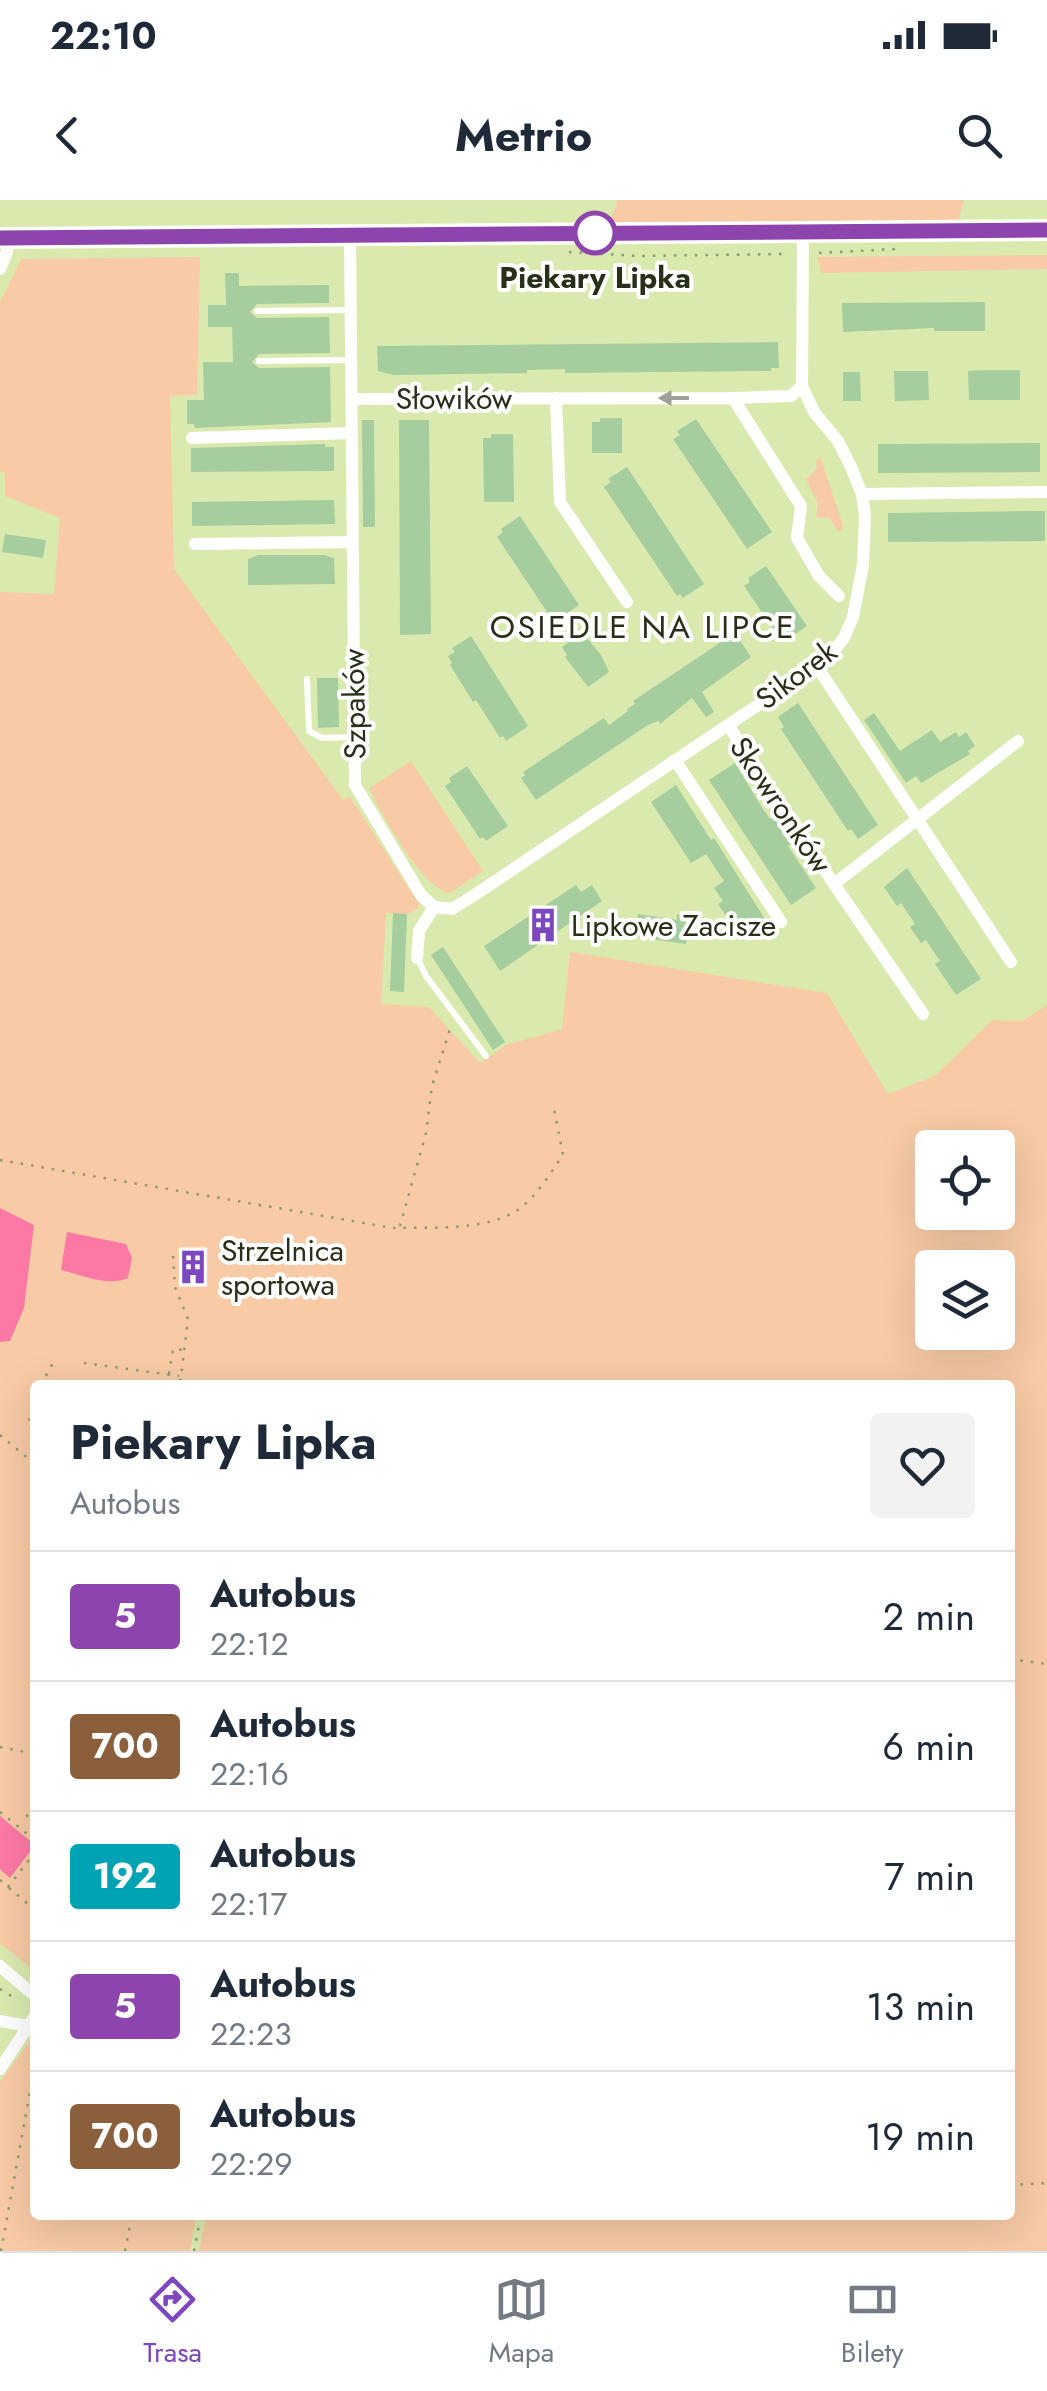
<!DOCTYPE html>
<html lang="pl">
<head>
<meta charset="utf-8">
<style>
	:root { --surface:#fff; --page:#f2f2f3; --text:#1f2937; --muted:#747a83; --line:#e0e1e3; --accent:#7c47bf }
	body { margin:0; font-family:Jost,sans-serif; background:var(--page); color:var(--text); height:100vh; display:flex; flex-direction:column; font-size:38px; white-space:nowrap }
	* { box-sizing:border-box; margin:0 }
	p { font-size:32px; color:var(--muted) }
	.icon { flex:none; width:55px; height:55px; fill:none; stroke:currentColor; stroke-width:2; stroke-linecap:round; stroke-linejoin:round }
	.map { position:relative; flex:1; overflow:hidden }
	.sheet { position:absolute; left:30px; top:1180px; width:985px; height:840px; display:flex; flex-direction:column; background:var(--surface); border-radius:10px; box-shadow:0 10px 40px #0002 }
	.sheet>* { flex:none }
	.badge { padding:0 20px; border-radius:8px; font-size:35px; line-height:65px }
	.controls { position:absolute; left:915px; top:930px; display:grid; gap:20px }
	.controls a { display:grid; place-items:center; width:100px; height:100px; border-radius:10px; background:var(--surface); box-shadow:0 10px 40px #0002; font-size:50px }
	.map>.badge { position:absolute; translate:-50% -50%; box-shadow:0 0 0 5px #fff }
	.round { display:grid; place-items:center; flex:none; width:105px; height:105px; border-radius:10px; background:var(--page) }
	.headline { display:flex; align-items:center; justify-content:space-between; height:170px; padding:0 40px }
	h1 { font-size:48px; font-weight:700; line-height:75px }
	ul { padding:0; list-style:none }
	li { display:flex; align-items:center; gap:30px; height:130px; padding:0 40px; border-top:2px solid var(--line) }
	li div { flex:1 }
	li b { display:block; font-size:38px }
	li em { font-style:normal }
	li .badge { min-width:110px; font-weight:700; text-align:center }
	.status { display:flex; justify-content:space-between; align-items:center; height:70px; padding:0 50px; background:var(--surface); direction:ltr }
	.status svg { height:28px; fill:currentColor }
	header { display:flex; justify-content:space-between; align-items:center; height:130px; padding:0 40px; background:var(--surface); font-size:45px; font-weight:700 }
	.menu { display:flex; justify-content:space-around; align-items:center; height:140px; border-top:2px solid var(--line); background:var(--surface); font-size:28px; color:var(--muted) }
	.menu a { display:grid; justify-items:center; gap:5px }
	.menu .selected { color:var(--accent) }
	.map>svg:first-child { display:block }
	.green { fill:#f8caa5; fill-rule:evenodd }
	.water { fill:#fc79a6 }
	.building { fill:#a6cd9e }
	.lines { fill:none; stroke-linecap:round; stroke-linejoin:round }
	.path { stroke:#8e9a6e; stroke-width:2.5; stroke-dasharray:2.5 8; stroke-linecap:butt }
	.lane { stroke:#fff; stroke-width:6 }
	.street { stroke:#fff; stroke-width:12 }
	.secondary { stroke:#fff; stroke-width:18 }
	.oneway { fill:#9fa197 }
	.line-casing { stroke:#fff; stroke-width:22 }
	.line { stroke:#8e44ad; stroke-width:15 }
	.stop-dot { fill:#fff; stroke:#8e44ad; stroke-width:5 }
	.labels { text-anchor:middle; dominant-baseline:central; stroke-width:8; stroke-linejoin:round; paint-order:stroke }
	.stop-label { font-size:30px; font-weight:bold; fill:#292f18; stroke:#fff }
	.street-label { font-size:30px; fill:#292f18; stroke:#fff }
	.poi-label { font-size:30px; fill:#292f18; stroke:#fff; text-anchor:start }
	.neighbourhood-label { font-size:32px; letter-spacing:2.5px; fill:#292f18; stroke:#fff }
</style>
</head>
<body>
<div class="status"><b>22:10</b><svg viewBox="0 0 49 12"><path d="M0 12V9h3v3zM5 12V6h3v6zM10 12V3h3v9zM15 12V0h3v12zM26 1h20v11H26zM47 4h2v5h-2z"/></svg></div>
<header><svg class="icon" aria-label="back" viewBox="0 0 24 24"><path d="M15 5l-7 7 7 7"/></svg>Metrio<svg class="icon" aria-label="search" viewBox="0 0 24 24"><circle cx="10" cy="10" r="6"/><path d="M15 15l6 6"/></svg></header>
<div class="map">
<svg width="1047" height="2051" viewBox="0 0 1047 2051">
	<rect width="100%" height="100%" fill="#daeaaf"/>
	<path class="green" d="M618 0H964L958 22 609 24Z
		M1047 55V69L822 73 817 57Z
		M200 57 197 195 170 196 174 369 343 600 350 597 419 704 418 709 407 714 386 713 381 804 429 807 480 863 506 845 562 829 570 752 827 793 888 894 935 876 992 820 1022 821 1047 805V2051H199L206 2015H1010V1185H35V1771L0 1743V392L54 394 60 318 5 296V273L0 271V102L21 59ZM932 948H998V1012H932ZM932 1068H998V1132H932Z
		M821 259 842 322 843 329 838 332 830 318 816 317 818 304 806 279 817 269 816 260Z
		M411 561 483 671 450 693C422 689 381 613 369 588Z
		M32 1838H35V2015H196L190 2051H0V1882Z"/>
	<path class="water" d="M0 1008 34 1025 24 1108 10 1141 0 1142Z
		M67 1032 126 1044 132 1058 128 1078C108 1087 82 1075 61 1070Z
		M0 1616 35 1645 10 1678 0 1669Z"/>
	<path class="building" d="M225 73H239V86L329 85V103L257 104 250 112 257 118 329 117 330 153 259 154 252 162 259 168 330 167 331 222 195 228 194 224H187V200H204L203 162H233L232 127H208V105H226Z
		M985 102V131H934V128L843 132 842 103Z
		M778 142 779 168H771V171L565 173V169L527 170V173L393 175 378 171 377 146Z
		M986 170H1020V200H969L968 171Z
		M894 171H928L929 200 895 201Z
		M843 172H860L861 201H843Z
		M600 218H622V253H592V222H600Z
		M696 219 772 332 747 349 673 239 680 235 677 231Z
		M362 220H374L375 327H363Z
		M399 220H429L431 434 400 435Z
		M491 234H513L514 302H484L483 238H491Z
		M1040 243V272L878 273V244Z
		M325 244V247H334V271L191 272V248Z
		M627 267 704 384 683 398 680 394 677 396 604 287 611 282 608 279Z
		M334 300 335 324 192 326V302Z
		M1045 311V341L888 342V313Z
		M520 316 579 405 557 420 554 416 551 418 497 337 503 332 501 329Z
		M5 334 46 340 43 358 2 352Z
		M258 355H324L334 358 335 384 248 385V359Z
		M766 366 807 426 785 441 783 437 780 439 744 386 750 382 748 378Z
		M583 433 601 455 609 472 588 487 565 457 567 455 562 447Z
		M471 436 528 526 506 541 503 536 500 538 476 500 473 502 450 465 452 463 448 456 455 452 452 448Z
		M737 436 751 457 702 492 714 512 706 517 692 498 660 524 658 521 648 525 536 600 521 578 525 575 523 572 604 518 609 525 628 511 627 509 635 504 633 501 727 438 729 441Z
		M317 478H338L339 527 318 528Z
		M798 503 878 625 858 639 851 629 848 631 781 529 784 527 778 517Z
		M874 513 900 551 932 530 940 542 956 532 959 537 966 532 975 546 968 551 970 554 921 583 916 576 906 583 864 520Z
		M735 563 763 609 770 619 774 616 792 643 788 646 816 688 791 705 709 580Z
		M467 566 508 626 486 641 483 637 480 639 445 586 451 582 449 578Z
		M676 585 711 640 714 638 768 724 743 741 718 704 723 701 714 688 724 681 706 654 691 663 651 602Z
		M907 668 981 779 956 795 935 764 940 761 926 740 921 743 910 727 915 724 901 703 897 706 884 687Z
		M576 685 581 692 592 685 602 701 500 771 484 746Z
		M393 713 407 714 404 792 390 791Z
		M638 714 677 720V714L690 716 686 744 613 734 614 722 636 725Z
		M443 747 505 842 493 850 431 755Z
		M188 1049 203 1052 198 1086 183 1083Z"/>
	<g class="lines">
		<path class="path" d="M569 52 638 56 786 54
			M819 53 896 49
			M0 960 393 1028C430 1027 494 1032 524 1005 540 991 551 972 563 955L553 904
			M400 1026 426 933 432 886 451 826
			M173 1056 175 1087 188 1119 180 1185
			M84 1163 179 1176
			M169 1174 173 1149 183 1150
			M41 1185 53 1163
			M35 1198 28 1226 35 1232
			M0 1235 35 1264
			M1010 1459 1047 1464
			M0 1547 35 1554
			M35 1607 26 1617 35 1625
			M0 1612 35 1640
			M0 1680 8 1687 35 1652
			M9 1688 35 1710
			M0 1789 13 1797
			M1010 1985 1047 1983
			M1 2051 35 1864
			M125 2051 132 2015
			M194 2051 201 2015"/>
		<path class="lane" d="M257 111 350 110
			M259 161 350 160
			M307 479 309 531 322 538 353 537
			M418 759 426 776 486 856"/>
		<path class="street" d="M350 36 355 585 421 695 434 707
			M0 69 7 52V38
			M556 198 560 302 627 402
			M733 198 801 306 797 338 819 376 839 396
			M352 199 733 198 791 196 802 186
			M192 238 352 233
			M862 294 1047 292
			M195 344 353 342
			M816 465 1011 762
			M728 525 834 684 1018 541
			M675 560 781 722
			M834 684 923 814
			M434 707 452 709 473 696 828 458 844 438 853 417 863 365 865 316 862 294 851 267 838 241 814 212 802 186 803 32
			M417 758 419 731 434 707
			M0 1766 35 1796
			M0 1821 29 1826
			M0 1869 35 1816"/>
		<path class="secondary" d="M0 38 1047 30"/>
	</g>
	<defs><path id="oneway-solid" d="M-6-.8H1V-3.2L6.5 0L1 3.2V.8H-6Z" transform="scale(2.5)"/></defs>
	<use class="oneway" href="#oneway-solid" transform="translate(674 198) rotate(-180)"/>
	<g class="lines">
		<g class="line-casing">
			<path id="line" d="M0 38 1047 30"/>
		</g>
		<use href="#line" class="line"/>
	</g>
	<defs>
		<g id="building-bare" transform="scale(2.7)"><path d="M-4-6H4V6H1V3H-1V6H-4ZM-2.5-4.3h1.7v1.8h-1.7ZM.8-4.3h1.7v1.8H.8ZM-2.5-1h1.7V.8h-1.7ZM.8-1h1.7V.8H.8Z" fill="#7c47bf" stroke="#fff" stroke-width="2.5" paint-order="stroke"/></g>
	</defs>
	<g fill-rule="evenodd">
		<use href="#building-bare" x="543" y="725"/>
		<use href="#building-bare" x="193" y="1067"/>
	</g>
	<circle class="stop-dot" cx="595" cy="33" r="20"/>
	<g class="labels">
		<g class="stop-label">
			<text x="595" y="77">Piekary Lipka</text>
		</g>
		<g class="street-label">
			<text x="454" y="198">Słowików</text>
			<text transform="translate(796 475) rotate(-37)">Sikorek</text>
			<text transform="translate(354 504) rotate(-91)">Szpaków</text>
			<text transform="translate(781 605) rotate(56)">Skowronków</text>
		</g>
		<g class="poi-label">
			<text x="571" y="725">Lipkowe Zacisze</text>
			<text x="221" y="1050">Strzelnica<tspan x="221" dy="34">sportowa</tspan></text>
		</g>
		<g class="neighbourhood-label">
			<text x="643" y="427">OSIEDLE NA LIPCE</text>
		</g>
	</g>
</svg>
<div class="controls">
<a><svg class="icon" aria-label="locate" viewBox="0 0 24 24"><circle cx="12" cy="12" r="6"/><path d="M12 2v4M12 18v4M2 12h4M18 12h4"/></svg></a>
<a><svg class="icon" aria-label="layers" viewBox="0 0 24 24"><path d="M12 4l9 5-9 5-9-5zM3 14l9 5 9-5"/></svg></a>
</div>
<section class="sheet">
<div class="headline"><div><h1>Piekary Lipka</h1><p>Autobus</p></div><a class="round"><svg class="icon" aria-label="heart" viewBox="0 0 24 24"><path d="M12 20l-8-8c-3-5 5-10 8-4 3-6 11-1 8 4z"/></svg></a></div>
<ul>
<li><span class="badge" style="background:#8e44ad;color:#fff">5</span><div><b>Autobus</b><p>22:12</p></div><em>2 min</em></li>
<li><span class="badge" style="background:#8b5e3c;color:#fff">700</span><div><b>Autobus</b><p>22:16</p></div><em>6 min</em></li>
<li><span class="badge" style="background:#00a3b4;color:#fff">192</span><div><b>Autobus</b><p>22:17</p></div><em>7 min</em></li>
<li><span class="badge" style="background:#8e44ad;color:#fff">5</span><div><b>Autobus</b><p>22:23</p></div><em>13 min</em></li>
<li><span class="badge" style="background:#8b5e3c;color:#fff">700</span><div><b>Autobus</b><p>22:29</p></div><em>19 min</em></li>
</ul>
</section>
</div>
<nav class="menu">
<a class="selected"><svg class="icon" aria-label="directions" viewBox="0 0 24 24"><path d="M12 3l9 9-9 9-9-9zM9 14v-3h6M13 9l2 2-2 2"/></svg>Trasa</a>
<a><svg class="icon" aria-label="map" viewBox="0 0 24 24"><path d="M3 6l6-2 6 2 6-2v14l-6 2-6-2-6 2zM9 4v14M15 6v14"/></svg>Mapa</a>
<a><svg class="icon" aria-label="tickets" viewBox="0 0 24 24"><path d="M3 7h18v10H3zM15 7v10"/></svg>Bilety</a>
</nav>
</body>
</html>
